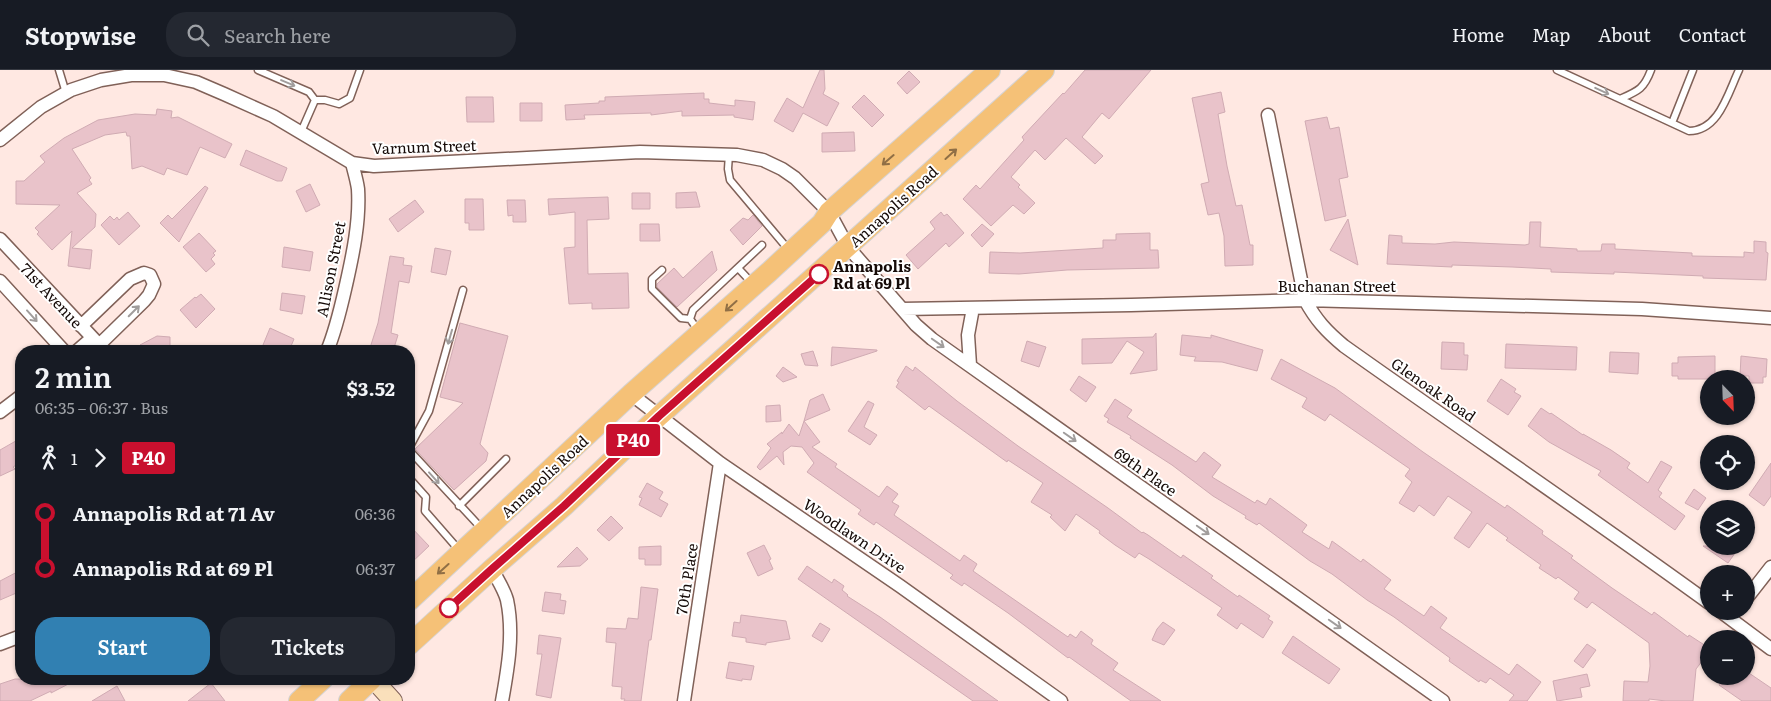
<!DOCTYPE html>
<html lang="en">
<head>
<meta charset="utf-8">
<style>
	:root { --surface:#171b24; --page:#242831; --text:#f1f3f6; --muted:#9ea1a6; --line:#363941; --accent:#3180b2 }
	body { margin:0; font-family:Literata,serif; background:var(--page); color:var(--text); height:100vh; display:flex; flex-direction:column; font-size:19px; white-space:nowrap }
	* { box-sizing:border-box; margin:0 }
	p { font-size:16px; color:var(--muted) }
	.icon { flex:none; width:28px; height:28px; fill:none; stroke:currentColor; stroke-width:2; stroke-linecap:round; stroke-linejoin:round }
	.map { position:relative; flex:1; overflow:hidden }
	.drawer { position:absolute; left:15px; top:275px; width:400px; height:340px; display:flex; flex-direction:column; background:var(--surface); border-radius:20px; box-shadow:0 1px 4px #0004 }
	.drawer>* { flex:none }
	.badge { padding:0 10px; border-radius:4px; font-size:18px; line-height:32px }
	.needle { width:32px; rotate:157deg }
	.tools { position:absolute; left:1700px; top:300px; display:grid; gap:10px }
	.tools a { display:grid; place-items:center; width:55px; height:55px; border-radius:50%; background:var(--surface); box-shadow:0 1px 4px #0004; font-size:25px }
	.map>.badge { position:absolute; translate:-50% -50%; box-shadow:0 0 0 2px #fff }
	.legs { display:flex; align-items:center; gap:8px; height:55px; padding:0 20px; font-size:16px }
	.legs p { margin-inline-start:auto }
	.head { display:flex; align-items:center; justify-content:space-between; height:85px; padding:0 20px }
	h1 { font-size:28px; font-weight:600; line-height:38px }
	.primary-button { display:flex; gap:10px; margin-top:auto; padding:10px 20px }
	.primary-button a { flex:1; height:58px; border-radius:20px; background:var(--accent); color:#fff; font-size:20px; font-weight:600; line-height:58px; text-align:center }
	.primary-button a+a { background:var(--page); color:var(--text) }
	ul { padding:0 20px; list-style:none }
	li { display:flex; align-items:center; gap:18px; height:55px; font-size:19px }
	li i { display:grid; place-items:center; width:8px; height:100%; margin:0 6px; background:currentColor }
	li i::after { content:''; width:12px; height:12px; margin:-6px; border:4px solid; border-radius:50%; background:var(--surface) }
	li p { margin-inline-start:auto }
	li:first-child i { background:linear-gradient(#0000 50%,currentColor 0) }
	li:last-child i { background:linear-gradient(currentColor 50%,#0000 0) }
	header { display:flex; align-items:center; gap:30px; box-sizing:border-box; height:70px; padding:0 25px; background:var(--surface); border-bottom:1px solid var(--line) }
	header strong { font-size:24px }
	nav { display:flex; gap:28px; margin-inline-start:auto; font-size:18px }
	.search { width:350px; height:45px; background:var(--page); display:flex; align-items:center; gap:12px; box-sizing:border-box; padding:0 18px; border-radius:20px; color:var(--muted); font-size:19px }
	.map>svg:first-child { display:block }
	.building { fill:#e9c3ca; stroke:#d0abb3 }
	.lines { fill:none; stroke-linecap:round; stroke-linejoin:round }
	.lane-casing { stroke:#806158; stroke-width:9 }
	.street-casing { stroke:#806158; stroke-width:15 }
	.secondary-casing { stroke:#806158; stroke-width:20 }
	.primary-casing { stroke:#d5d3d2; stroke-width:22 }
	.lane { stroke:#fff; stroke-width:6 }
	.street { stroke:#fff; stroke-width:12 }
	.secondary { stroke:#fae0bb; stroke-width:18 }
	.primary { stroke:#f5c177; stroke-width:20 }
	.oneway { stroke:#a19d9c }
	.oneway2 { stroke:#906f45 }
	.line-1-casing { stroke:#fff; stroke-width:11 }
	.line-1 { stroke:#c8102e; stroke-width:8 }
	.stop-1-dot { fill:#fff; stroke:#c8102e; stroke-width:2.5 }
	.labels { text-anchor:middle; dominant-baseline:central; stroke-width:4; stroke-linejoin:round; paint-order:stroke }
	.street-label { font-size:15px; fill:#150a07; stroke:#fff }
	.stop-label { font-size:15px; font-weight:bold; fill:#150a07; stroke:#fff; text-anchor:start }
</style>
</head>
<body>
<header>
<strong>Stopwise</strong>
<div class="search"><svg class="icon" aria-label="search" viewBox="0 0 24 24"><circle cx="10" cy="10" r="6"/><path d="M15 15l6 6"/></svg>Search here</div>
<nav><a>Home</a><a>Map</a><a>About</a><a>Contact</a></nav>
</header>
<div class="map">
<svg width="1771" height="631" viewBox="0 0 1771 631">
	<rect width="100%" height="100%" fill="#ffe8e2"/>
	<path class="building" d="M820 0H824L825 19 823 24 839 33 827 56 803 43 793 62 774 51 787 28 803 38Z
		M1085 0H1151L1109 49 1102 43 1082 67 1103 86 1095 94 1066 68 1045 90 1035 80 1011 107 1020 115 1018 117 1035 133 1024 144 1013 135 991 156 963 129 976 115 980 119 1024 70 1022 67 1063 23 1064 24Z
		M909 1 920 12 907 24 897 13Z
		M1221 22 1225 42 1218 44 1227 96 1236 136 1242 135 1250 175H1253V195L1225 196 1224 166 1219 143 1208 145 1201 114 1209 112 1192 28Z
		M704 23V29H709V33L735 36V30L755 32 753 50 734 47V45L682 46V41L651 45V43L584 45 585 49 566 50 565 35 599 33V31H605V27Z
		M864 25 884 45 872 57 852 37Z
		M466 27H493L494 52H467Z
		M520 33H542V51H520Z
		M157 39 172 41 171 48 178 47 232 74 225 88 200 77 187 105 167 98 164 105 142 96 132 99 130 66H127L126 62 105 65 72 79 91 108 89 110 92 114 77 123 96 144 95 157 72 178 92 180 90 199 68 196 72 161 52 180 37 164 39 162 35 158 60 135 16 134V111H24L45 92 40 86 64 68 98 50 135 44 156 45Z
		M1327 47 1330 59 1339 57 1348 107 1339 109 1346 146 1325 151 1305 51Z
		M854 62 855 81 822 82V63Z
		M246 80 287 98 282 111H277L240 95Z
		M310 114 320 135 306 142 296 121Z
		M205 116 208 118 179 172 160 153 168 145 172 149Z
		M696 122 700 137 676 138V123Z
		M632 123H650V139H632Z
		M608 127 609 149 587 150 588 204 628 203 629 238 592 239V233L569 234 564 178 575 177V142L549 145 548 129Z
		M465 129H483L484 160H469V153H465Z
		M415 130 424 142 398 162 389 149Z
		M507 130H525L526 152H513V145L508 146Z
		M128 142 140 156 119 175 101 155 110 146 114 150 117 147 119 150Z
		M941 142 944 146 947 144 964 163 949 177 946 173 918 199 906 185 935 159 930 152Z
		M753 145 762 156 743 175 730 160 743 148 748 150Z
		M1348 149 1358 195 1330 180Z
		M1530 152H1541L1540 177 1577 179V181H1601L1602 174H1615V179L1692 183V186L1744 187V182L1754 183V171L1766 172V182L1768 183 1766 210 1703 208V206L1614 202V204L1551 202V199L1512 197 1452 195V197L1387 194 1389 165 1402 166V173L1435 174 1454 172 1525 175 1529 174Z
		M640 154H659L660 171H640Z
		M982 154 994 164 982 177 971 165Z
		M199 163 216 181 213 183 215 185 211 189 215 194 206 202 183 177Z
		M1150 163V180H1158L1159 198 1067 200 1019 204 989 203 990 182 1020 183 1103 178V170H1116V164Z
		M284 177 313 182 310 201 282 197Z
		M435 178 451 181 446 205 431 202Z
		M712 181 717 200 677 237 657 217V214L674 198 683 208Z
		M390 186 404 188 403 195 412 196 409 213 399 211 391 263 398 265 393 281H369L378 253Z
		M282 223 305 226 302 244 280 240Z
		M201 224 215 239 196 258 180 240 195 227 196 228Z
		M460 253 508 266 480 374 488 383 486 391 454 420 415 379 463 333 440 327Z
		M270 258 294 269 289 281H278L263 275Z
		M1156 263 1157 300 1130 304 1144 282 1127 271 1112 293 1082 294V269L1153 267Z
		M1182 265 1211 268V265L1263 280 1257 301 1222 292 1194 291 1196 287 1180 285Z
		M157 266 170 267V281H152L140 275Z
		M1027 271 1046 277 1039 297 1021 291Z
		M1442 272 1464 273V285H1468L1467 300 1441 299Z
		M1506 274 1577 277 1576 300 1505 298Z
		M832 277 877 280V281L831 296Z
		M813 281 818 296 805 295 801 284Z
		M1610 282 1639 283 1638 304 1609 302Z
		M1715 286V309H1678V306H1672V293H1678V287Z
		M1741 286 1767 289 1766 307H1763V313H1749V306H1740Z
		M1281 289 1335 318 1423 382 1505 438 1507 435 1543 461 1542 464 1573 486 1571 488 1612 518 1652 545 1654 542 1688 567 1689 565 1709 578V582L1696 599 1693 631H1666L1649 629V631H1623L1624 611 1648 612 1650 596 1649 573 1592 532 1587 538 1574 529 1579 522 1558 507 1556 509 1539 498 1541 495 1506 470 1508 468 1487 453 1469 478 1454 468 1472 442 1448 426 1434 446 1419 435 1414 442 1399 433 1412 412 1405 406 1410 399 1330 344 1325 351 1302 337 1307 328 1271 309Z
		M906 296 913 301 915 297 957 331 1018 376 1108 438 1142 463 1143 462 1148 465 1181 488 1183 485 1213 506 1211 508 1238 527 1239 525 1270 546 1268 549 1273 552 1263 568 1241 553 1237 559 1217 545 1222 538 1149 489 1139 483 1135 488 1115 475 1099 463 1100 461 1076 444 1065 461 1050 447 1052 445 1031 432 1043 413 1008 390 1007 392 929 336 925 340 896 317 899 312 897 311Z
		M783 297 797 307 783 312 776 306Z
		M1079 306 1096 317 1086 332 1070 320Z
		M1501 309 1516 319 1514 322 1521 326 1508 345 1487 331Z
		M823 324 830 340 804 351 810 330Z
		M1115 329 1132 340 1127 347 1196 392 1204 382 1221 395 1212 407 1255 433 1257 430 1266 435 1270 428 1307 455 1302 462 1329 479 1332 471 1361 492 1363 489 1391 510 1384 519 1424 546 1431 536 1447 548 1440 558 1509 605 1517 594 1541 612 1527 631H1509L1514 625 1490 608 1486 613 1480 610 1479 612 1449 591 1450 588 1394 547 1367 530 1332 504 1310 491 1259 453 1257 455 1245 448 1246 446 1213 426 1172 395 1130 368 1131 366 1107 352 1109 349 1104 346Z
		M868 331 874 334 864 357 877 365 870 375 848 361Z
		M780 335 781 351 766 352V336Z
		M1541 338 1550 344 1551 343 1583 365V364L1611 380 1630 393 1627 398 1648 413 1661 391 1672 397 1658 420 1662 423 1659 427 1685 446 1675 460 1598 405 1601 401 1549 372 1528 356Z
		M804 351 820 372 812 377 837 394 835 397 879 427 887 416 898 424 892 432 899 436 894 445 960 491 964 485 977 494 973 501 1068 567 1070 564 1076 568 1081 561 1093 570 1091 574 1118 593 1113 600 1161 631H1131L1069 587 1068 588 1008 543 964 513 962 516 950 508 953 505 876 452 874 455 858 444 861 440 807 402 814 393 802 377 791 376 783 382 784 395 777 386 760 400 757 397 771 378 767 374 782 362V364L789 354 799 366Z
		M21 368V392L13 397 15 399 0 406V380Z
		M1771 393V426L1764 436 1749 425Z
		M647 413 663 422 659 429 668 434 661 447 639 435 642 428 639 427Z
		M1694 419 1706 428 1698 440 1685 433Z
		M611 446 623 458 609 471 597 460Z
		M409 455 429 476 409 495Z
		M764 475 771 489 769 490 773 499 758 506 747 483Z
		M661 476V495H645V489H639V477Z
		M1703 476H1740L1728 493Z
		M577 477 588 489 580 496 557 497Z
		M807 496 832 513 834 509 844 516 842 520 848 525 847 526 880 547 998 631H973L798 509Z
		M21 500V521L0 530V511Z
		M641 517 658 519 651 570H649L641 631H624L625 629H621L622 617 612 616 616 573 606 572 607 558 626 559 628 548 638 549Z
		M545 522 561 524 560 530 566 531 564 544 542 541Z
		M741 545 786 551 790 569 766 573V575L746 572V568L732 566 734 552 740 553Z
		M1163 552 1175 560 1164 575 1152 570 1157 559Z
		M820 553 830 559 822 572 812 566Z
		M539 565 561 568 551 628 536 625 542 584H537Z
		M1293 566 1340 599 1329 614 1282 583Z
		M1587 574 1596 580 1583 598 1574 591Z
		M729 592 754 596 751 610 742 609V611L726 608Z
		M1746 601 1771 618V631H1742L1719 615 1725 606H1746Z
		M1587 604 1590 616 1580 618 1582 627 1557 631 1553 611Z
		M15 609H78L51 623V621L30 631H0V614Z
		M211 613 225 631H188Z
		M117 616 125 631H92Z"/>
	<g class="lines">
		<g class="lane-casing">
			<path id="lane" d="M59 0 66 23
				M258 0 309 22 315 30
				M1557 0 1620 29C1638 21 1644 19 1651 0
				M1620 29 1689 61C1719 61 1728 23 1739 0
				M1672 53 1693 0
				M301 62 315 30H325L339 34 350 28 360 0
				M729 84 728 99 730 110 788 179
				M738 198 752 213
				M662 200 652 209V219L681 248 690 249
				M698 260 690 249 693 240 762 175
				M409 378 429 341 463 220
				M409 380 483 460
				M409 408 426 427 425 441 459 480
				M459 436 506 389"/>
		</g>
		<g class="street-casing">
			<path id="street" d="M1268 45 1305 230C1316 250 1326 261 1344 276 1465 362 1588 445 1709 533
				M0 70 41 37 71 20 101 10 131 5H164L196 12 224 24 273 46 352 93 374 96 640 82 737 85 763 90 782 99 795 108 829 142 848 177 916 255 932 269 1443 631
				M0 169 105 281
				M0 211 64 281
				M902 239 1131 235 1305 230 1642 239 1771 248
				M81 256 130 209 144 203 150 205 154 214 149 225 144 231 99 275
				M77 281 92 268
				M327 281C336 260 341 237 346 215 353 184 360 151 358 119 357 111 354 101 352 93
				M970 295 968 265 973 238
				M631 324 720 393 900 516 1061 631
				M0 342 21 326
				M492 499C497 509 504 519 507 530 514 563 508 598 502 631
				M1746 529 1771 497
				M1720 541 1771 579
				M0 574 21 566
				M684 631 720 393"/>
		</g>
		<g class="secondary-casing">
			<path id="secondary" d="M373 609 393 631"/>
		</g>
		<g class="primary-casing">
			<path id="primary" d="M409 531 631 324 769 202 822 153 829 142 990 0
				M409 575 492 499 564 436 659 346 1044 0
				M299 631 323 609
				M349 631 372 609"/>
		</g>
		<use href="#lane" class="lane"/>
		<use href="#street" class="street"/>
		<use href="#secondary" class="secondary"/>
		<use href="#primary" class="primary"/>
	</g>
	<defs><path id="oneway-shaft" d="M-6 0H5M1.5-3L5.5 0L1.5 3" fill="none" stroke-width="1.6" stroke-linecap="round" stroke-linejoin="round" transform="scale(1.25)"/></defs>
	<g class="oneway">
		<use href="#oneway-shaft" transform="translate(288 13) rotate(23)"/>
		<use href="#oneway-shaft" transform="translate(1602 21) rotate(25)"/>
		<use href="#oneway-shaft" transform="translate(134 241) rotate(-45)"/>
		<use href="#oneway-shaft" transform="translate(32 246) rotate(48)"/>
		<use href="#oneway-shaft" transform="translate(450 267) rotate(106)"/>
		<use href="#oneway-shaft" transform="translate(938 273) rotate(35)"/>
		<use href="#oneway-shaft" transform="translate(1070 367) rotate(35)"/>
		<use href="#oneway-shaft" transform="translate(434 408) rotate(48)"/>
		<use href="#oneway-shaft" transform="translate(1203 460) rotate(35)"/>
		<use href="#oneway-shaft" transform="translate(1335 554) rotate(35)"/>
	</g>
	<g class="oneway2">
		<use href="#oneway-shaft" transform="translate(951 84) rotate(-42)"/>
		<use href="#oneway-shaft" transform="translate(888 90) rotate(139)"/>
		<use href="#oneway-shaft" transform="translate(731 236) rotate(138)"/>
		<use href="#oneway-shaft" transform="translate(443 499) rotate(138)"/>
	</g>
	<g class="lines">
		<g class="line-1-casing">
			<path id="line-1" d="M449 538 492 499 564 436 659 346 819 204"/>
		</g>
		<use href="#line-1" class="line-1"/>
	</g>
	<g class="stop-1-dot">
		<circle cx="819" cy="204" r="9"/>
		<circle cx="449" cy="538" r="9"/>
	</g>
	<g class="labels">
		<g class="street-label">
			<text transform="translate(424 76) rotate(-2)">Varnum Street</text>
			<text transform="translate(893 136) rotate(-42)">Annapolis Road</text>
			<text transform="translate(330 199) rotate(-79)">Allison Street</text>
			<text x="1337" y="215">Buchanan Street</text>
			<text transform="translate(52 225) rotate(47)">71st Avenue</text>
			<text transform="translate(1434 319) rotate(35)">Glenoak Road</text>
			<text transform="translate(1146 401) rotate(35)">69th Place</text>
			<text transform="translate(544 406) rotate(-43)">Annapolis Road</text>
			<text transform="translate(855 465) rotate(34)">Woodlawn Drive</text>
			<text transform="translate(686 509) rotate(-81)">70th Place</text>
		</g>
		<g class="stop-label">
			<text x="833" y="195">Annapolis<tspan x="833" dy="17">Rd at 69 Pl</tspan></text>
		</g>
	</g>
</svg>
<div class="tools">
<a><svg class="needle" viewBox="-14 -14 28 28"><path d="M0-13l5 13h-10z" fill="#e53935"/><path d="M0 13l5-13h-10z" fill="#9ea1a6"/></svg></a>
<a><svg class="icon" aria-label="locate" viewBox="0 0 24 24"><circle cx="12" cy="12" r="6"/><path d="M12 2v4M12 18v4M2 12h4M18 12h4"/></svg></a>
<a><svg class="icon" aria-label="layers" viewBox="0 0 24 24"><path d="M12 4l9 5-9 5-9-5zM3 14l9 5 9-5"/></svg></a>
<a>+</a>
<a>−</a>
</div>
<b class="badge" style="left:633px;top:370px;background:#c8102e;color:#fff">P40</b>
<section class="drawer">
<div class="head"><div><h1>2 min</h1><p>06:35 – 06:37 · Bus</p></div><b>$3.52</b></div>
<div class="legs"><svg class="icon" aria-label="walk" viewBox="0 0 24 24"><circle cx="13" cy="4" r="2"/><path d="M13 8l-2 6 4 7M11 14l-3 7M7 12l3-4h3l4 4"/></svg>1<svg class="icon" aria-label="forward" viewBox="0 0 24 24"><path d="M9 5l7 7-7 7"/></svg><b class="badge" style="background:#c8102e;color:#fff">P40</b></div>
<ul>
<li><i style="color:#c8102e"></i><b>Annapolis Rd at 71 Av</b><p>06:36</p></li>
<li><i style="color:#c8102e"></i><b>Annapolis Rd at 69 Pl</b><p>06:37</p></li>
</ul>
<div class="primary-button"><a>Start</a><a>Tickets</a></div>
</section>
</div>
</body>
</html>
